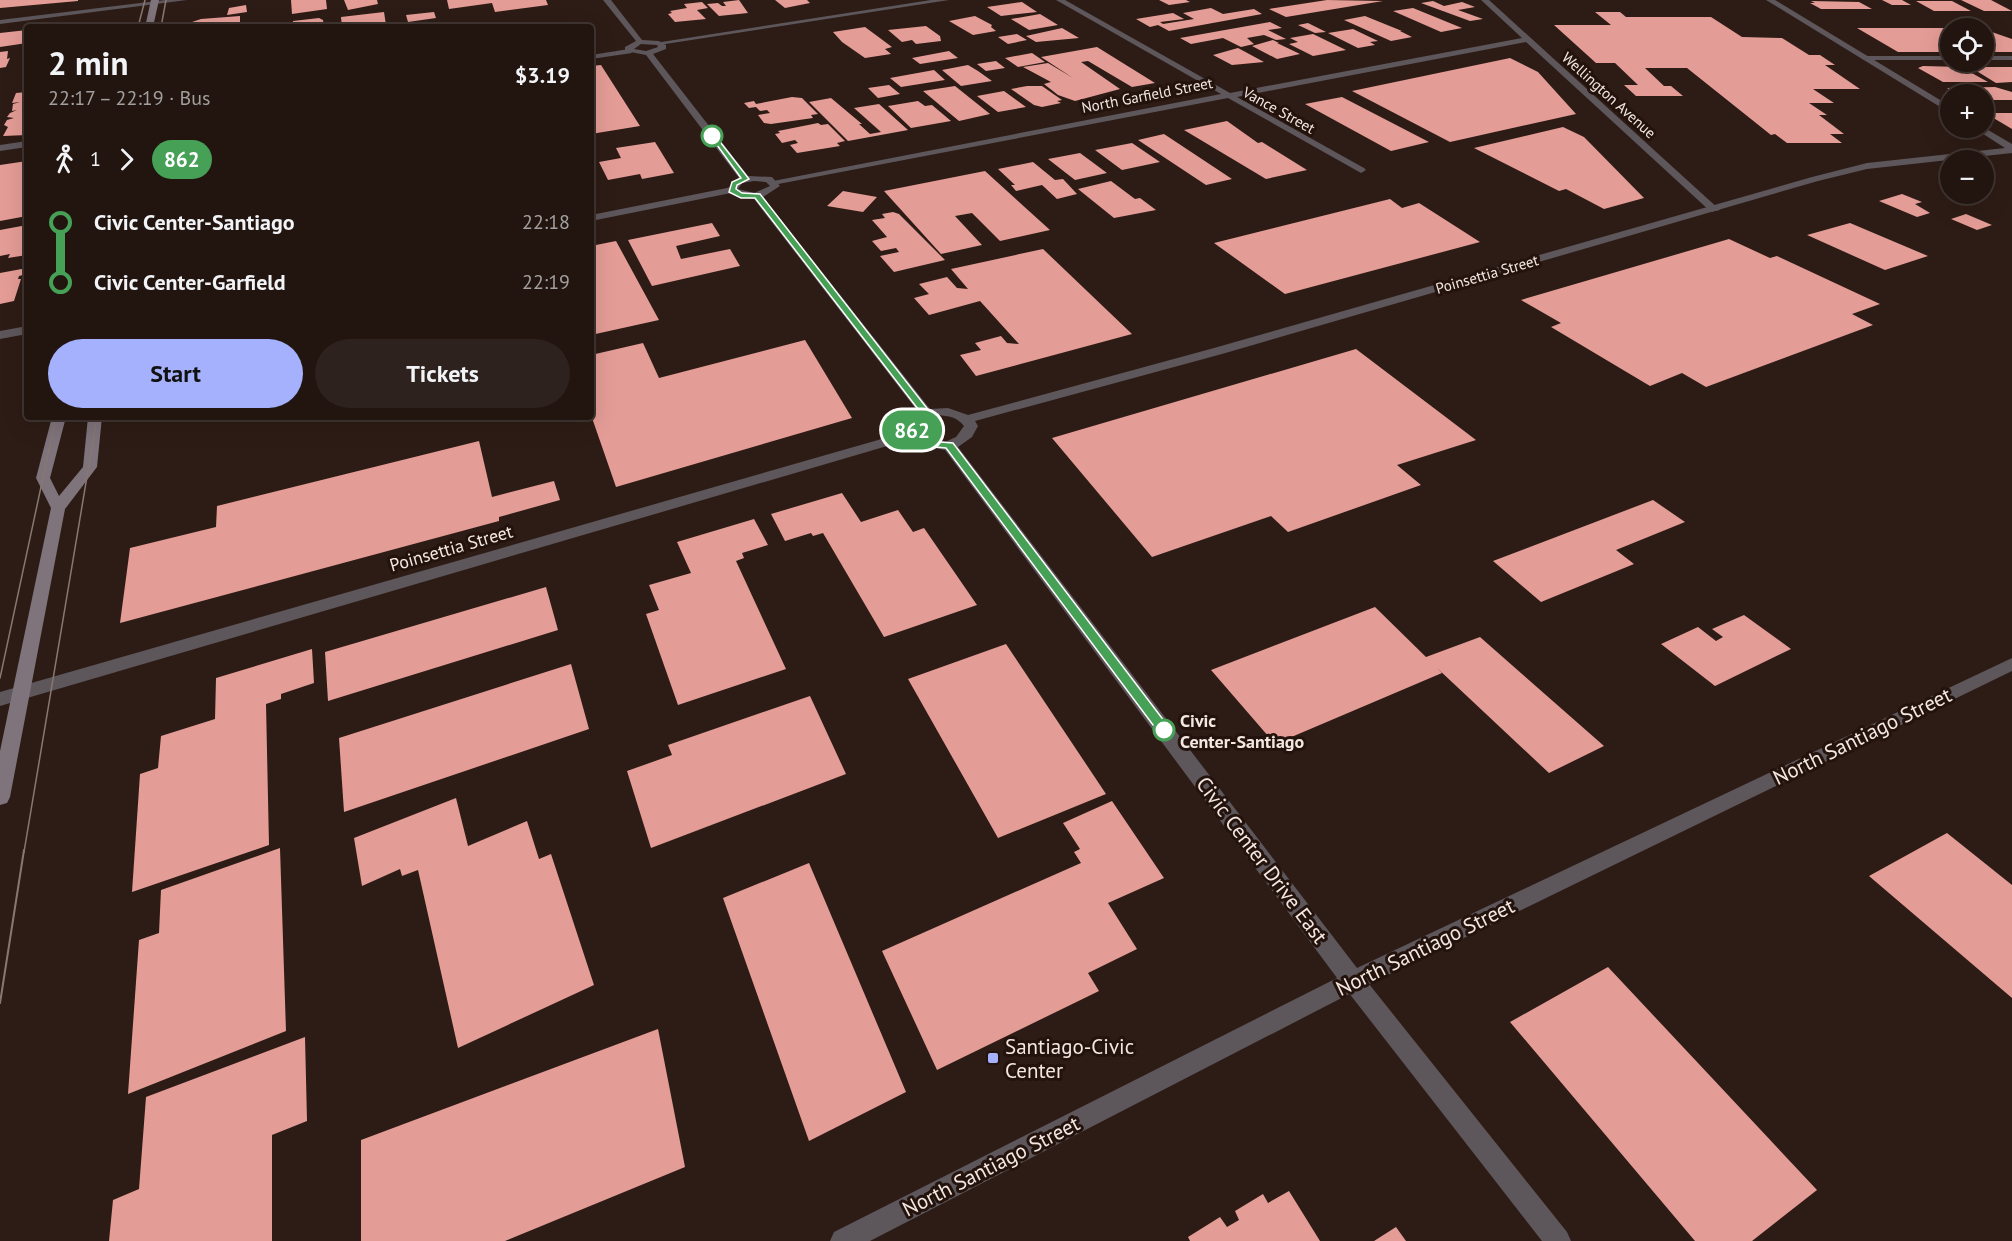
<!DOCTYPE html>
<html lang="en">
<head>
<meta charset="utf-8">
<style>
	:root { --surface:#221510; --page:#2e221e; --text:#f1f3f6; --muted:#a29f9f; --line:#3f3430; --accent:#a5b1fc }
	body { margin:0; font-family:"PT Sans",sans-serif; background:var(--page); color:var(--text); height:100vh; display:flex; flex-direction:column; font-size:22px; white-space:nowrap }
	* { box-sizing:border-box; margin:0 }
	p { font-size:20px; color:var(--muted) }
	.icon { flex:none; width:33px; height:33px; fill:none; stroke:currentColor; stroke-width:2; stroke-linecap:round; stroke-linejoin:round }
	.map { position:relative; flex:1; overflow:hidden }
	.sheet { position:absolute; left:24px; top:24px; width:570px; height:396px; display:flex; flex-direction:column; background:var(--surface); border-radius:6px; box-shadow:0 6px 24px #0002,0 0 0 2px var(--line) }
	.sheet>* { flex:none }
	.badge { padding:0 12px; border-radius:20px; font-size:21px; line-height:39px }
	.buttons { position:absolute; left:1940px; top:18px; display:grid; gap:12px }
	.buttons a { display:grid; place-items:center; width:54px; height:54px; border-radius:50%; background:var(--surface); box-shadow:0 6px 24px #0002,0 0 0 2px var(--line); font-size:30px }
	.map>.badge { position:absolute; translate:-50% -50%; box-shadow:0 0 0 3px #fff }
	.legs { display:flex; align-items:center; gap:9px; height:66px; padding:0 24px; font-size:20px }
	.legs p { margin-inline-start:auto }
	.headline { display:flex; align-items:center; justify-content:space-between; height:102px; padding:0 24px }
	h1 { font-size:33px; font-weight:600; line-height:45px }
	.cta { display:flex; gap:12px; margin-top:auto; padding:12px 24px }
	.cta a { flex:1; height:69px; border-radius:36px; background:var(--accent); color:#111; font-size:24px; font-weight:600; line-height:69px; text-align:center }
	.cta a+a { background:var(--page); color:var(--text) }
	ul { padding:0 24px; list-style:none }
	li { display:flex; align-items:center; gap:21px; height:60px; font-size:22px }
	li i { display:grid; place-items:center; width:9px; height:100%; margin:0 8px; background:currentColor }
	li i::after { content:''; width:15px; height:15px; margin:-8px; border:4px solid; border-radius:50%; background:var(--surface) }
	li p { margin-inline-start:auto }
	li:first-child i { background:linear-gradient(#0000 50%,currentColor 0) }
	li:last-child i { background:linear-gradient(currentColor 50%,#0000 0) }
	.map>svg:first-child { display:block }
	.building { fill:#e49c96 }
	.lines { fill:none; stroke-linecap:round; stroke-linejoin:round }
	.minor { fill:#5d565b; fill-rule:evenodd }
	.tertiary { fill:#5d565b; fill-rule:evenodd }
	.secondary { fill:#7f737c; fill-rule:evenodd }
	.tram-far1 { stroke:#877872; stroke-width:1.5 }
	.tram { stroke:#877872; stroke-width:2 }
	.line-1 { fill:#46a056; stroke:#fff; stroke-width:1.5 }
	.stop-1-dot { fill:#fff; stroke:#46a056; stroke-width:3 }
	.poi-dot { fill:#a5b1fc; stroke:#23130c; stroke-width:2 }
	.labels { text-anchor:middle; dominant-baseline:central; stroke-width:6; stroke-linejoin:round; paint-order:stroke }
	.far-street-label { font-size:15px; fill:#f3e7e2; stroke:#23130c }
	.street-label { font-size:18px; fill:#f3e7e2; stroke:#23130c }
	.stop-label { font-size:18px; font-weight:bold; fill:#f3e7e2; stroke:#23130c; text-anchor:start }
	.near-street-label { font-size:21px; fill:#f3e7e2; stroke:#23130c }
	.near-poi-label { font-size:21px; fill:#f3e7e2; stroke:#23130c; text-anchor:start }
</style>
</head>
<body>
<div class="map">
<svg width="2012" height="1241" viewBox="0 0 2012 1241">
	<rect width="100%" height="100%" fill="#2d1c15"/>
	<path class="building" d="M0 0H78V1L0 8Z
		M291 0H326L327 9 292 14Z
		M344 0H377L378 4 348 10Z
		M447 0H546L548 5 495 12 492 3 449 9Z
		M739 0 748 13 719 16 707 4 718 3 722 6H726L723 2Z
		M775 0H807L810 3 785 8Z
		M1159 0H1186L1190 2 1169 5Z
		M1327 0 1383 1 1286 17 1269 9Z
		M1882 0H1902L1911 5H1892Z
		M1961 0H1991L2012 11H1984Z
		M1433 1 1444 6 1462 2 1475 7 1458 10 1483 19 1470 21 1421 3Z
		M1811 1 1859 2 1872 9H1821L1810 3H1815Z
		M1916 1H1952L1971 11H1934Z
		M702 2 708 8 697 10 706 19 675 22 668 14 672 13 670 11 687 8 684 4Z
		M1022 2 1037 12 1001 16 987 7Z
		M246 5 247 12 227 15 229 8Z
		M1211 8 1223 14 1254 9 1262 14 1169 31 1158 25 1150 27 1136 19 1173 13 1184 19 1160 22 1163 24 1194 19 1183 13Z
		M1413 8 1462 28 1441 32 1393 11Z
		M384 12 386 25 342 27 341 17Z
		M434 12 436 18 408 22 406 15Z
		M1595 12H1620L1626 17H1711L1742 37 1782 38 1809 55H1820L1835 65H1825L1860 89H1813L1834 103H1809L1827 115H1819L1844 134H1830L1842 143H1787L1775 134 1771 135 1687 68H1645L1664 86H1671L1683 96H1636L1624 85H1638L1615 63H1596L1554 25H1611Z
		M1040 14 1058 25 1029 30 1011 19Z
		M240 16V27H191L192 22 201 19Z
		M975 16 992 25 991 27 996 31 973 35 949 21Z
		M1365 16 1402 31H1400L1412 37 1391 41 1344 20Z
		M319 18 323 20 324 27H293V21Z
		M98 22 96 27H64L65 24Z
		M1270 22 1282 28 1268 30 1286 39 1276 40 1264 35 1247 38 1254 44 1241 47 1223 38 1191 44 1180 38Z
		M1308 23 1326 32 1315 33 1298 25Z
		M926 26 940 36 941 41 916 44 912 40 902 42 888 30Z
		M865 27 892 47 885 49 891 54 865 58 842 42 833 32Z
		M1062 28 1079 38 1036 42 1026 36Z
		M1857 28H1950V52H1898Z
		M1353 29 1378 41 1370 42 1375 45 1358 48 1328 33Z
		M1983 29 2012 39V52H1983Z
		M27 30V43L0 47V33Z
		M1017 34 1027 40 1008 44 998 37Z
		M1313 34 1346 50 1313 56 1289 44 1298 42 1290 38Z
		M1273 40 1279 43H1277L1300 54 1277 59 1252 46Z
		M1097 47 1155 83 1132 87 1088 61 1081 62 1120 89 1075 101 1058 95 1044 84 1051 82 1023 67 1048 63 1073 78 1041 57Z
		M1238 48 1264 62 1232 65 1213 55Z
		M8 51 7 59 10 58 6 67 0 68V52Z
		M949 51 958 58 920 64 912 58Z
		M1032 53 1045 62 1018 67 1005 58Z
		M1510 58 1538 72 1576 114 1450 142 1352 91Z
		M996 61 1005 68 986 71 977 64Z
		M601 65 640 126 591 134V66Z
		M968 65 978 71 992 81 961 86 942 70Z
		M1923 66 1961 67 1988 82H1943L1918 68Z
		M1970 67H2012V82L1996 83Z
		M934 70 945 80 901 87 890 78Z
		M889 85 900 94 878 98 868 88Z
		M955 86 990 114 959 121 923 91Z
		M1027 86H1042L1062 100 1057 101 1061 103 1042 107 1034 105 1011 89Z
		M1995 87 2012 92V100H1983V94H1958L1947 88Z
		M1004 91 1026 107 998 112 977 96Z
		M27 92V135L3 136 8 127 4 125 7 120 14 118 7 117 10 113 17 110 12 111 13 104 20 102 12 103 16 93Z
		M792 97 802 98 818 114 811 115 813 118 771 124 764 123 758 115 770 113 767 110 760 111 756 107 749 108 744 103 754 101 756 104Z
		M1342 97 1429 142 1391 151 1305 104Z
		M831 98 862 124H859L870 134 881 132 854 108 879 104 908 130 848 141 809 102Z
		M918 101 925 106 932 105 951 121 911 128 888 106Z
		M1985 113H2012V129Z
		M1227 121 1258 143 1262 142 1307 170 1266 179 1184 130Z
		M818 123 821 125 828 124 845 141 837 143 840 146 797 153 790 145 798 143 795 140 782 143 775 134 780 133 778 131Z
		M1563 127 1584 137 1644 198 1604 209 1566 189 1559 191 1474 148Z
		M1164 134 1232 179 1206 185 1138 140Z
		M655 142 674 173 642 179 640 174 608 180 599 162 621 158 616 148Z
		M1132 143 1160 162 1122 170 1095 150Z
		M1080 153 1107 173 1075 180 1048 159Z
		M27 161V216L0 221V165Z
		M1033 162 1055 180 1063 179 1077 194 1057 199 1042 185 1016 191 1011 185H1015L998 169Z
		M985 171 1050 230 1000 241 972 213 955 216 982 245 941 254 884 191Z
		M1111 181 1135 199 1140 198 1156 210 1114 218 1078 189Z
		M843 191 877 197 863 212 827 206Z
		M1902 194 1922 202 1915 204 1930 213 1917 217 1879 201Z
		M1390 199 1402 208 1419 203 1480 242 1285 294 1214 243Z
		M893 212 899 214 945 260 894 272 880 256 899 252 896 248 881 251 872 241 887 237 872 220 885 218 882 214Z
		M1966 214 1992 225 1977 230 1951 219Z
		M712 223 720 236 676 246 681 259 730 249 740 266 652 286 628 240Z
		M1850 223 1928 256 1885 270 1807 235Z
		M27 225V255L8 258 10 254 0 256V230Z
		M1729 239 1770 258 1777 256 1880 304 1852 314 1873 325 1706 387 1682 373 1650 386 1551 327 1561 323 1521 300Z
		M616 241 659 320 591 335V246Z
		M1043 249 1132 334 976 376 960 355 981 350 975 343 1001 336 1007 343 1019 344 980 301 929 315 914 298 929 294 919 284 947 277 957 288 968 289 951 269Z
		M27 268V274L19 276 18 279H21L14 301 0 304V273Z
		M805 340 852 418 616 487 591 415V355L643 343 659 378Z
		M1356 349 1476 440 1397 465 1421 485 1288 532 1271 516 1152 557 1052 438Z
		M479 441 492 497 554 481 560 500 499 517V521L120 623 130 548 216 527 217 506Z
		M842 493 861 522 898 510 913 532 924 528 977 605 884 637 823 533 813 536 811 533 785 541 771 514Z
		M1653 500 1685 522 1616 550 1634 564 1541 602 1493 561Z
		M754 519 768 545 742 553 744 558 736 561 786 669 678 705 646 614 659 610 649 585 691 573 677 542Z
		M546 587 558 630 328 701 325 652Z
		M1375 607 1426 657 1480 637 1604 746 1549 773 1437 668 1442 673 1275 744 1211 670Z
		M1744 615 1791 649 1715 686 1661 644 1698 627 1716 641 1723 637 1712 629Z
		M1006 644 1106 794 998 838 908 679Z
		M312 649 314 683 281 694V699L266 704 269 845 132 892 140 774 158 768 161 736 215 719 216 678Z
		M571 664 589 729 344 812 339 738Z
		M810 696 846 774 651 848 627 771 672 755 668 745Z
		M456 798 468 846 527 821 539 859 551 854 594 985 458 1048 418 870 402 876 400 869 362 886 354 838Z
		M1112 801 1164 878 1108 903 1137 949 1088 973 1099 991 937 1070 882 951 1081 863 1074 852 1080 849 1063 823Z
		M1947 833 2012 885V998L1869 876Z
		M280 848 286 1031 128 1094 139 940 159 933 161 890Z
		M809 863 906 1092 809 1141 723 898Z
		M1608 967 1817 1190 1752 1241H1695L1510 1022Z
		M658 1029 685 1167 505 1241H361V1140Z
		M305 1037 307 1121 272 1135V1241H109L113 1200 139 1189 146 1097Z
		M1289 1191 1320 1241H1190L1188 1237 1220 1217 1227 1227 1239 1220 1235 1211 1263 1194 1268 1203Z
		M1396 1227 1406 1241H1374Z"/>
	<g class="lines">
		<path class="minor" d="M165 0H187L0 24V20Z
			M931 0H949L659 45 655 43Z
			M1056 0H1065L1230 93 1522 38 1481 0H1489L1720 210 1711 212 1526 42 1237 97 1364 168 1366 170 1361 173 1228 98 773 185 768 182 1221 94Z
			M629 49 632 53 591 59V55Z
			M1861 56H1950V60H1864Z
			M1983 56H2012V60H1983Z
			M27 141V147L0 151V145Z
			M732 187 737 190 736 192 591 221V215Z
			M27 326V334L0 339V331Z
			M1353 971 1361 974 1567 1232 1571 1241H1542L1345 988 1342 981 1345 974Z"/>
		<path class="tertiary" d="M603 0H611L642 40 659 41 666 45V49L653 54 748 176 772 177 780 186 763 197 930 409 948 408 968 415 1214 348 1812 177 1867 163 2005 148 1974 128 1983 127 2012 144V153L1867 169 1818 181 1222 354 975 421 978 426 972 437 958 447 1357 968 2012 658V671L1361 988 870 1241H830L834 1232 1337 978 945 450 923 446 911 439 0 706V692L906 432 909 420 919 413 754 199 739 197 728 192V188L739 178 646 55 625 51V47L636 41ZM641 44 657 45 658 47 646 51 634 49ZM754 181 766 182 770 186 754 193 738 189 742 183ZM938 415C949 416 957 417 964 426L956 437 945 442 932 440 920 433 921 425Z
			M1766 0H1775L1950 106V113Z"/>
		<path class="secondary" d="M151 0H159L153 27H145Z
			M52 417H66L50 478 59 496 83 467 88 417H102L97 467 65 509 10 797 7 803 0 805V751L51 508 36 478Z"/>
		<path class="tram-far1" d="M138 27 145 0
			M161 27 166 0
			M0 678 56 417
			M24 852 97 417"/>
		<path class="tram" d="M0 1003 24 850"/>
	</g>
	<path class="line-1" d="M709 134H714L749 179 737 185 736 189 742 193 760 194 930 412V416L918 424V433L929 441 953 443 1168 726V733H1159L946 448 924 446 909 436V423L921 413 755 198H741L729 192 732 182 741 178Z"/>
	<g class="stop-1-dot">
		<circle cx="712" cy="136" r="10"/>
		<circle cx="1164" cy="730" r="10"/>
	</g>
	<rect class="poi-dot" x="987" y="1052" width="12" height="12" rx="3"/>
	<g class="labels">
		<g class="far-street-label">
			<text transform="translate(1147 95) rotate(-11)">North Garfield Street</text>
			<text transform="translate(1609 95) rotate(42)">Wellington Avenue</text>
			<text transform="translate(1279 110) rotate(29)">Vance Street</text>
			<text transform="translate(1487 274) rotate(-16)">Poinsettia Street</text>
		</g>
		<g class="street-label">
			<text transform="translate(451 548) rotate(-16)">Poinsettia Street</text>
		</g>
		<g class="stop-label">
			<text x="1180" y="720">Civic<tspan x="1180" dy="21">Center-Santiago</tspan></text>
		</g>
		<g class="near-street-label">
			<text transform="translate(1862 736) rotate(-26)">North Santiago Street</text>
			<text transform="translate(1262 860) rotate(53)">Civic Center Drive East</text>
			<text transform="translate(1425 947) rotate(-26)">North Santiago Street</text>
			<text transform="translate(991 1166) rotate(-27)">North Santiago Street</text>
		</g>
		<g class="near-poi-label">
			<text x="1005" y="1046">Santiago-Civic<tspan x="1005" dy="24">Center</tspan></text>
		</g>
	</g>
</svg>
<div class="buttons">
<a><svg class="icon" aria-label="locate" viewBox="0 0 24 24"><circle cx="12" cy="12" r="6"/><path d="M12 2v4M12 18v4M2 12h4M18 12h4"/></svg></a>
<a>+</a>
<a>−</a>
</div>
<b class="badge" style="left:912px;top:430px;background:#46a056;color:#fff">862</b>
<section class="sheet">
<div class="headline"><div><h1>2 min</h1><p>22:17 – 22:19 · Bus</p></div><b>$3.19</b></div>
<div class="legs"><svg class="icon" aria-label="walk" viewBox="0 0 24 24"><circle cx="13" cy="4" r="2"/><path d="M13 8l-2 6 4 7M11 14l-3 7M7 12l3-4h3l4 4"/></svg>1<svg class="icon" aria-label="forward" viewBox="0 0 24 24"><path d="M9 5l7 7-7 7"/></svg><b class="badge" style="background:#46a056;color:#fff">862</b></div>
<ul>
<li><i style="color:#46a056"></i><b>Civic Center-Santiago</b><p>22:18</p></li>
<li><i style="color:#46a056"></i><b>Civic Center-Garfield</b><p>22:19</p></li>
</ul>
<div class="cta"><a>Start</a><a>Tickets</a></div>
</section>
</div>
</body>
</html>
